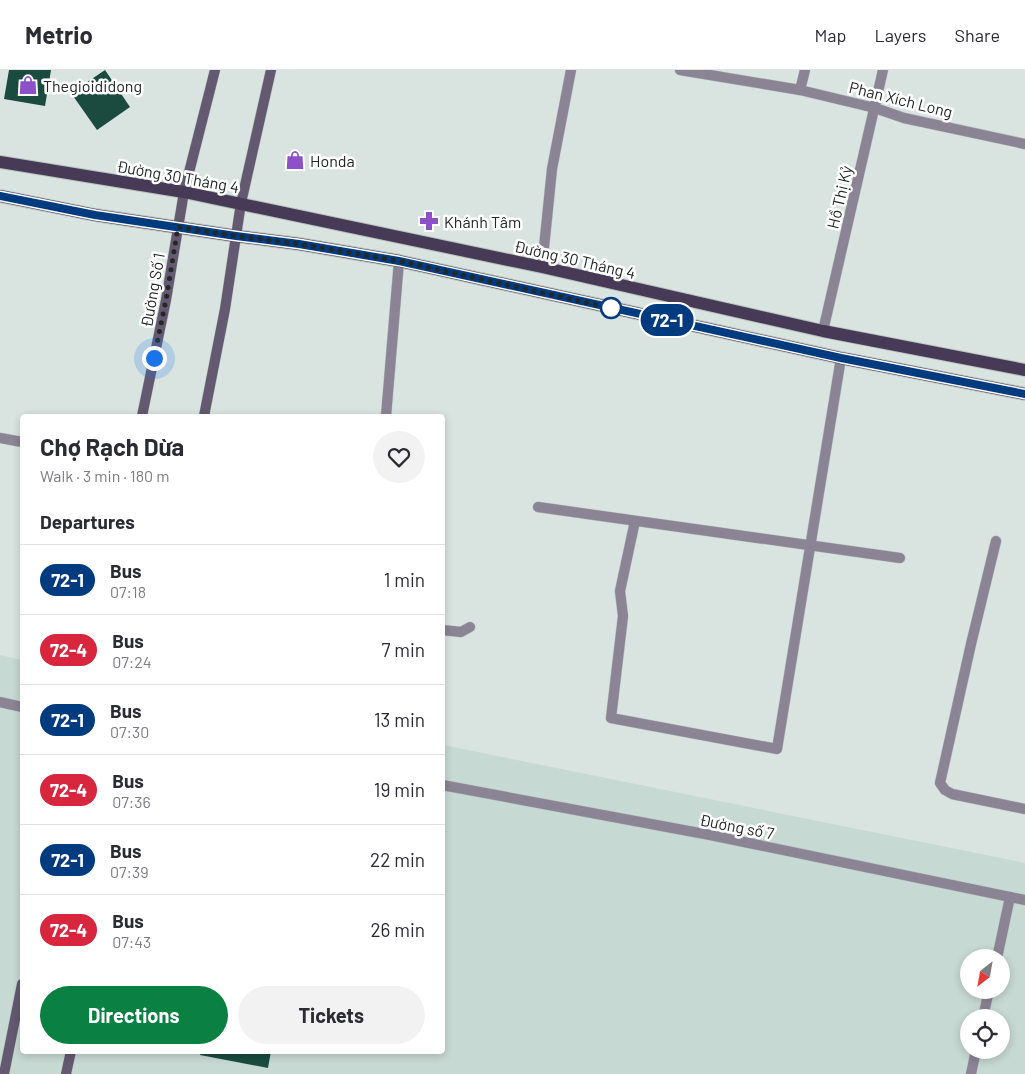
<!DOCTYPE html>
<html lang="en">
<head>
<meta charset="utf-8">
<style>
	:root { --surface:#fff; --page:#f2f2f3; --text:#2b2b33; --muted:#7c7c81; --line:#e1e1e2; --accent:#0b8043 }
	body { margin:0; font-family:Barlow,sans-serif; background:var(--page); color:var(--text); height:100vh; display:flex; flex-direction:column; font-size:19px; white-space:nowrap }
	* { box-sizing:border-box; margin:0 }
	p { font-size:16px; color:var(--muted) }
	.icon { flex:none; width:28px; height:28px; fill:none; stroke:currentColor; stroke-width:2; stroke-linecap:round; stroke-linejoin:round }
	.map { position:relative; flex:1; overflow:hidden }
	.side { position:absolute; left:20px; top:344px; width:425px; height:640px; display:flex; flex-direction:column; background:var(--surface); border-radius:5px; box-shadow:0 2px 8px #0003 }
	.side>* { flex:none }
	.badge { padding:0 10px; border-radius:16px; font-size:18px; line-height:32px }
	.needle { width:32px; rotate:211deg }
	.buttons { position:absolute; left:960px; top:879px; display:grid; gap:10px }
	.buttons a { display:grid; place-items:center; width:50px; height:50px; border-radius:50%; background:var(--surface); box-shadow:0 2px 8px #0003; font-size:25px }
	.you { position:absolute; width:25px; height:25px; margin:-12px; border:4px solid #fff; border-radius:50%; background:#1a73e8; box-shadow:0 0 0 8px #1a73e833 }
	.map>.badge { position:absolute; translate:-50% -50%; box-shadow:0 0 0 2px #fff }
	h2 { padding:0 20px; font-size:19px; line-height:45px }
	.round { display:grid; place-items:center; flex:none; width:52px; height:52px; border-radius:26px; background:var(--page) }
	.overview { display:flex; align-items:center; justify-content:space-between; height:85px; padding:0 20px }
	h1 { font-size:24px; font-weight:700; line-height:38px }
	.cta { display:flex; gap:10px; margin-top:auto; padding:10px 20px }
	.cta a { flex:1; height:58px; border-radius:30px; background:var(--accent); color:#fff; font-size:20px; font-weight:700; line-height:58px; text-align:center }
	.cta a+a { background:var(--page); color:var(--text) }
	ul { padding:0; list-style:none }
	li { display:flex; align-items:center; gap:15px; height:70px; padding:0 20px; border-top:1px solid var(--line) }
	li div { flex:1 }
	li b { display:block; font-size:19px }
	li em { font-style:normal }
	li .badge { min-width:55px; font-weight:700; text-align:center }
	header { display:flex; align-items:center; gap:30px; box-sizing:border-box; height:70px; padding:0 25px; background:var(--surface); border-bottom:1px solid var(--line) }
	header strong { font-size:24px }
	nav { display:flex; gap:28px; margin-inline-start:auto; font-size:18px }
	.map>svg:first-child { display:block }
	.built { fill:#c7d9d3; fill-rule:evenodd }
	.building { fill:#1a4b3e }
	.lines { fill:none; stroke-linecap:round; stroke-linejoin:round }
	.lane-casing { stroke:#b8c1be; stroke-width:11 }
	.street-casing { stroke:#b8c1be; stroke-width:11 }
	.secondary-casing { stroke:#b8c1be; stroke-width:11 }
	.primary-casing { stroke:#b8c1be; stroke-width:14 }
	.lane { stroke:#8b8495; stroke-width:10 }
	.street { stroke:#8b8495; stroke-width:10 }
	.secondary { stroke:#635970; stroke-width:10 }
	.primary { stroke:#463a56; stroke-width:12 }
	.line-casing { stroke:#fff; stroke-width:11 }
	.line { stroke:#003b80; stroke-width:8 }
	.walk { stroke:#232725; stroke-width:5; stroke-dasharray:0 9 }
	.stop-dot { fill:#fff; stroke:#003b80; stroke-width:2.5 }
	.labels { text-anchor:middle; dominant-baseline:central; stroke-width:5; stroke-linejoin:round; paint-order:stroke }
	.poi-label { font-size:16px; fill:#232725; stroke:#fff; text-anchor:start }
	.street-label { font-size:16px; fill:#232725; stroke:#fff }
</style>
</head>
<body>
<header>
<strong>Metrio</strong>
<nav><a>Map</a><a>Layers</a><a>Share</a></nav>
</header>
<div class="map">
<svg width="1025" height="1004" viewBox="0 0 1025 1004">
	<rect width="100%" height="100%" fill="#d9e3e0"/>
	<path class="built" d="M0 585 22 590V981H442L443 675 1025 793V1004H0ZM969 888H1001V920H969ZM969 948H1001V980H969Z"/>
	<path class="building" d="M9 0H51L45 36 4 29Z
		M105 0 130 37 97 60 71 23Z
		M201 981H271L268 998 200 985Z"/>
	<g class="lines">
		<g class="lane-casing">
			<path id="lane" d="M800 20 805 0
				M542 197 552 99 571 0
				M386 346 399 191
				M0 368 22 372
				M538 437 900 488
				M635 451 620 521 623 546 611 648 777 679 841 288
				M442 560 461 562 470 557
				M997 888 1010 827
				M983 948 989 920
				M971 1004 976 980"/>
		</g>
		<g class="street-casing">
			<path id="street" d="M680 0 800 20 875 38 904 48 1025 74
				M823 261 883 0
				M996 471 971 574 940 713 945 720 952 724 1025 739
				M0 632 22 637
				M442 715 710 765 1025 830"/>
		</g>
		<g class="secondary-casing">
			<path id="secondary" d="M142 346 166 230 184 122 215 0
				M204 346 225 239 241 133 271 0
				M4 1004 22 914
				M66 1004 71 981"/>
		</g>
		<g class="primary-casing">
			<path id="primary" d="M0 92 184 122 542 197 823 261 1025 300
				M0 126 95 145 236 166 299 174 399 191 841 288 1025 324"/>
		</g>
		<use href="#lane" class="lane"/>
		<use href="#street" class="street"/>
		<use href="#secondary" class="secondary"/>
		<use href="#primary" class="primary"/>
	</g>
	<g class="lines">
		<g class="line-casing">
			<path id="line" d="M0 126 95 145 236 166 299 174 399 191 841 288 1025 324"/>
		</g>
		<use href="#line" class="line"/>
		<path class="walk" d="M154 288 166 230 178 157 236 166 299 174 399 191 611 238"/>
	</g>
	<defs>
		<g id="shop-bare" transform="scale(1.5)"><path d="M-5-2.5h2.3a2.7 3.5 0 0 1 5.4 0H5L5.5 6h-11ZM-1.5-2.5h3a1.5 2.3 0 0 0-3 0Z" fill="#8c51c8" stroke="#fff" stroke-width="2.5" paint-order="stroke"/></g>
		<g id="pharmacy-bare" transform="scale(1.5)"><path d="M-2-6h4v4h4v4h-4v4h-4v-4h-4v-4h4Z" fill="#8c51c8" stroke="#fff" stroke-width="2.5" paint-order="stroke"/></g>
	</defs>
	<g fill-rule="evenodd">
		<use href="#shop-bare" x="28" y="15"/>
		<use href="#shop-bare" x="295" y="90"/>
		<use href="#pharmacy-bare" x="429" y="151"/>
	</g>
	<circle class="stop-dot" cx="611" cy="238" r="10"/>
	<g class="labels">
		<g class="poi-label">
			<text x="43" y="15">Thegioididong</text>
			<text x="310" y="90">Honda</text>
			<text x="444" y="151">Khánh Tâm</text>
		</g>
		<g class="street-label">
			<text transform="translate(901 29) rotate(14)">Phan Xích Long</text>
			<text transform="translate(178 106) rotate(10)">Đường 30 Tháng 4</text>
			<text transform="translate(839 127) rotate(-77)">Hồ Thị Kỷ</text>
			<text transform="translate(575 189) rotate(13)">Đường 30 Tháng 4</text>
			<text transform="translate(152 220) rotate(-80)">Đường Số 1</text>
			<text transform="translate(737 756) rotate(11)">Đường số 7</text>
		</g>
	</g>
</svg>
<div class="buttons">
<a><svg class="needle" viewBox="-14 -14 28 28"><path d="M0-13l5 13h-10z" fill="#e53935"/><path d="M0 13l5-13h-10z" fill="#7c7c81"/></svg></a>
<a><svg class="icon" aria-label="locate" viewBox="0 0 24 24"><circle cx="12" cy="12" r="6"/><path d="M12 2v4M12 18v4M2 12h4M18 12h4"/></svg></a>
</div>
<div class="you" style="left:154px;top:288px"></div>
<b class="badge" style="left:667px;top:250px;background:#003b80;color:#fff">72-1</b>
<section class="side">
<div class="overview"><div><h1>Chợ Rạch Dừa</h1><p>Walk · 3 min · 180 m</p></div><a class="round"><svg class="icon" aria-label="heart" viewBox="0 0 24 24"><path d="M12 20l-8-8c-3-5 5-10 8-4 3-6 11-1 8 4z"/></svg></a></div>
<h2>Departures</h2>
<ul>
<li><span class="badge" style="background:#003b80;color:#fff">72-1</span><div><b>Bus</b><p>07:18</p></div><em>1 min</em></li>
<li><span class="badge" style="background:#d7263d;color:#fff">72-4</span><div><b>Bus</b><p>07:24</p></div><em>7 min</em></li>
<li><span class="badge" style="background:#003b80;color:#fff">72-1</span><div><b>Bus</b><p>07:30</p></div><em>13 min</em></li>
<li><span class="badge" style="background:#d7263d;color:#fff">72-4</span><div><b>Bus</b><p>07:36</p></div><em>19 min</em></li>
<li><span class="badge" style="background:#003b80;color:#fff">72-1</span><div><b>Bus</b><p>07:39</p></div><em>22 min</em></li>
<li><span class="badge" style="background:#d7263d;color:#fff">72-4</span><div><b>Bus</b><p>07:43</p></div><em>26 min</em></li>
</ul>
<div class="cta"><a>Directions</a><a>Tickets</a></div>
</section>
</div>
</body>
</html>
